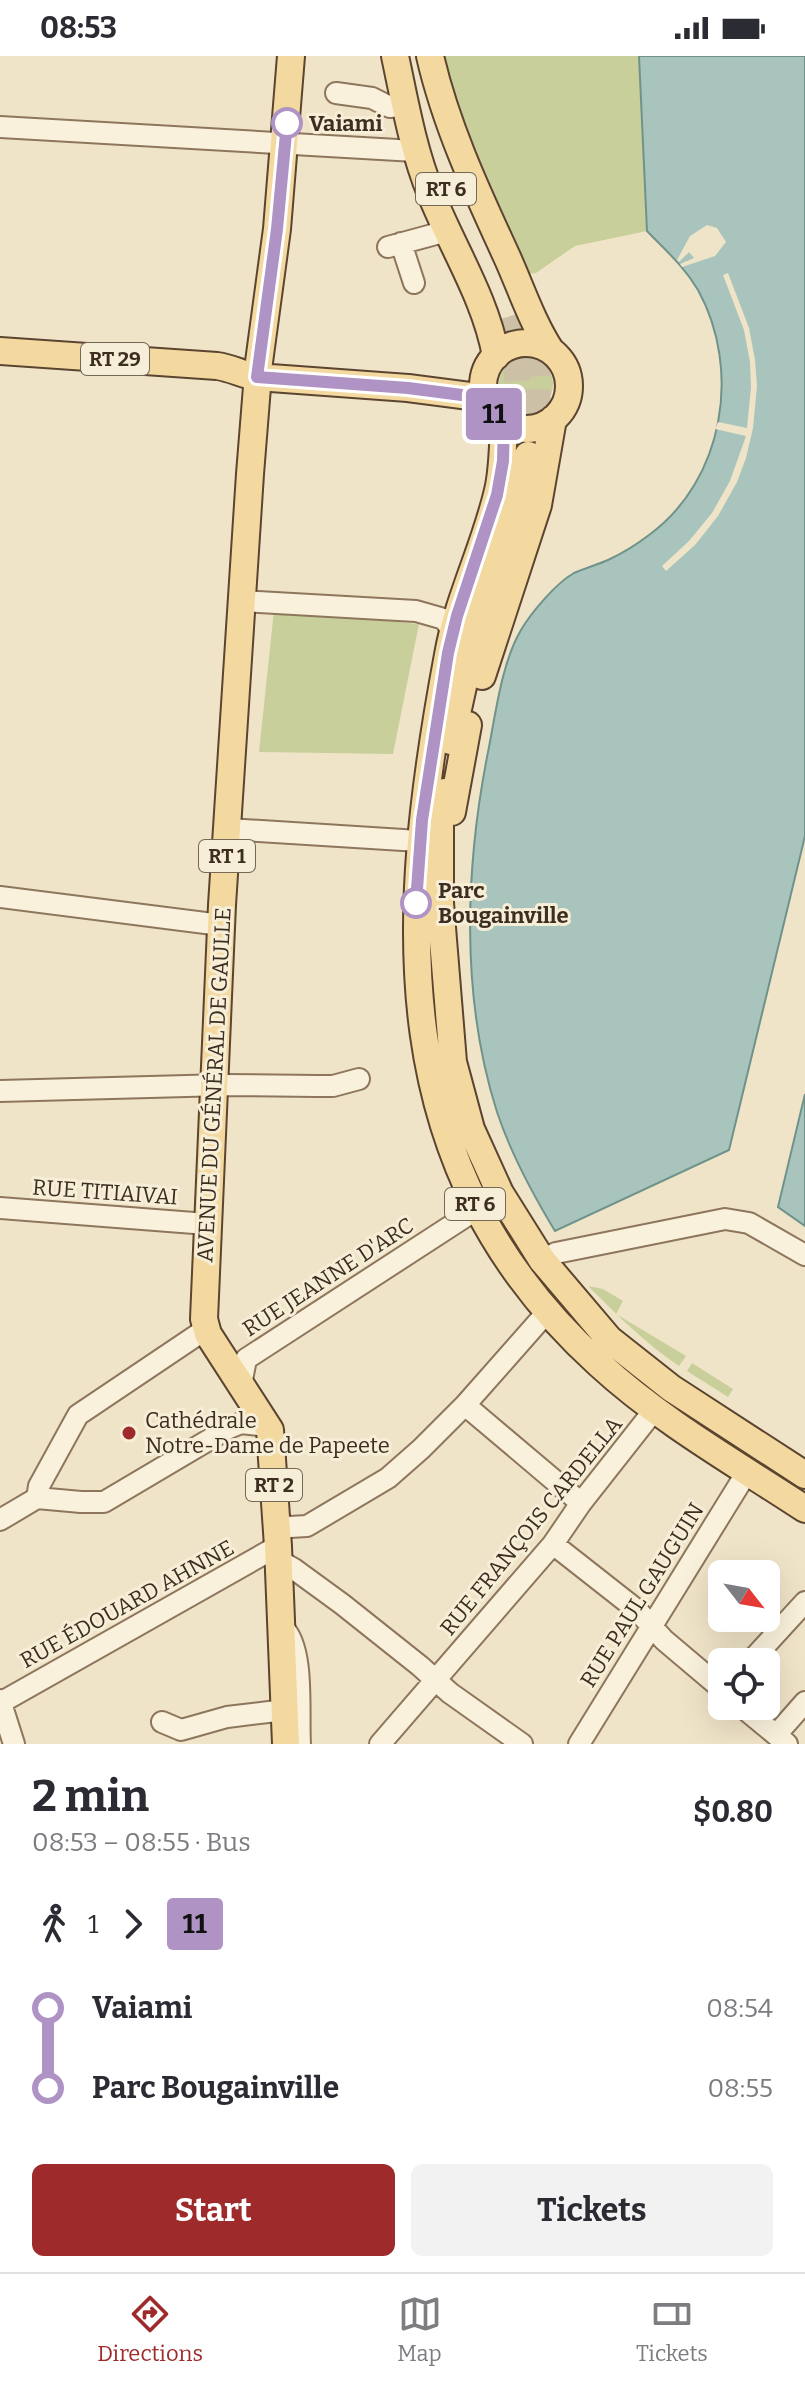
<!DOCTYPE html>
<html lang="en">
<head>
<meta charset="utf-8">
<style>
	:root { --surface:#fff; --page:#f2f2f3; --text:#2b2b33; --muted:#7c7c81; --line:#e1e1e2; --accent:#9e2a2b }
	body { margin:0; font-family:Bitter,serif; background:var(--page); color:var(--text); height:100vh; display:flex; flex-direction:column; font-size:30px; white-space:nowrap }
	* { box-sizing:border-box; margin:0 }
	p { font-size:26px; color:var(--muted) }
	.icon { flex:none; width:44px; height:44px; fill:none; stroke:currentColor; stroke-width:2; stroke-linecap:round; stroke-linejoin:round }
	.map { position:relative; height:1688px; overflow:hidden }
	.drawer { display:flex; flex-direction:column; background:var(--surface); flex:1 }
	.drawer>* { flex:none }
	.badge { padding:0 16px; border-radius:6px; font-size:28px; line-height:52px }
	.needle { width:52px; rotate:121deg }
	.fabs { position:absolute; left:708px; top:1504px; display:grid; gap:16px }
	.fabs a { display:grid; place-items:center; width:72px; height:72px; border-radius:12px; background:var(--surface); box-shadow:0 8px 32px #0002; font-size:40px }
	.map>.badge { position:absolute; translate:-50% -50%; box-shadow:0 0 0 4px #fff }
	.legs { display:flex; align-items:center; gap:12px; height:88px; padding:0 32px; font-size:26px }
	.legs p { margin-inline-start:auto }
	.headline { display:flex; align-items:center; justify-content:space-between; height:136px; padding:0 32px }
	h1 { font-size:44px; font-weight:700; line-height:60px }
	.primary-button { display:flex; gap:16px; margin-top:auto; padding:16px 32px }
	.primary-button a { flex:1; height:92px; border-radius:12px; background:var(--accent); color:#fff; font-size:32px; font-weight:700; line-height:92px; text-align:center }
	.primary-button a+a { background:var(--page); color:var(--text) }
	ul { padding:0 32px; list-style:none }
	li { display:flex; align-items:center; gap:28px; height:80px; font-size:30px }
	li i { display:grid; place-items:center; width:12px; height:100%; margin:0 10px; background:currentColor }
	li i::after { content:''; width:20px; height:20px; margin:-10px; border:6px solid; border-radius:50%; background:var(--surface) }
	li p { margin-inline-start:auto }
	li:first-child i { background:linear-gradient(#0000 50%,currentColor 0) }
	li:last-child i { background:linear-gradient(currentColor 50%,#0000 0) }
	.status { display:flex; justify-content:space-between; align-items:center; height:56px; padding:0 40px; background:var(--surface); direction:ltr }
	.status svg { height:22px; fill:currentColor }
	.menu { display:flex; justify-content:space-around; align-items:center; height:112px; border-top:2px solid var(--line); background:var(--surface); font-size:22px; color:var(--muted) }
	.menu a { display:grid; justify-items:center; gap:4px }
	.menu .active { color:var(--accent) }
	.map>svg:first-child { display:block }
	.green { fill:#c9cf9b }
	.water { fill:#a9c4bc; stroke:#6f938a; stroke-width:2 }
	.pier { fill:#f0e4c8 }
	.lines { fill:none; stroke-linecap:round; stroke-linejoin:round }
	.major-tunnel { stroke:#ccc0a6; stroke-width:26; stroke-dasharray:26 13; stroke-linecap:butt }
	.minor-casing { stroke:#8d765c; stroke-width:24 }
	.major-casing { stroke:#5b4430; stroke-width:30 }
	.minor { stroke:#faf1dc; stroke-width:20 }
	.major { stroke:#f3d9a0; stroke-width:26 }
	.line-1-casing { stroke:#fff; stroke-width:18 }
	.line-1 { stroke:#af93c4; stroke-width:12 }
	.stop-1-dot { fill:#fff; stroke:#af93c4; stroke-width:4 }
	.poi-dot { fill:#9e2a2b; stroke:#f7eed8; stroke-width:3 }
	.labels { text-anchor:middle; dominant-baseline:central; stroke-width:6; stroke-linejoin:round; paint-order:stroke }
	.shield { fill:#f7eed8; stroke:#756857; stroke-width:2 }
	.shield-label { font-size:20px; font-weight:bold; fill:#3d2e20 }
	.stop-label { font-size:22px; font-weight:bold; fill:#3d2e20; stroke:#f7eed8; text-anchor:start }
	.street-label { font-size:22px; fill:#3d2e20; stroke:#f7eed8 }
	.poi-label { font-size:22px; fill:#3d2e20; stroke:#f7eed8; text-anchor:start }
</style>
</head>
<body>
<div class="status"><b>08:53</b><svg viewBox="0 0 49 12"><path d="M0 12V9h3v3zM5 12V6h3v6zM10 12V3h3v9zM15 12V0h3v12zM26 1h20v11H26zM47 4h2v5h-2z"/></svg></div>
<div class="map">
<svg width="805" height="1688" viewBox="0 0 805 1688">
	<rect width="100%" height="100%" fill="#f0e4c8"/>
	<path class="green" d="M436 0H639L647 175 575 190 536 217 528 218 478 117Z
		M499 328a27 27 0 1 1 54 0a27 27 0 1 1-54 0Z
		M274 554 419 568 393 698 259 696Z
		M588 1230 603 1233 623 1245 616 1258 686 1300 679 1310C645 1287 617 1259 588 1230Z
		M692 1307 733 1333 728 1341 687 1315Z"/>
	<path class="water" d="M639 0H805V780L729 1094 555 1175C532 1137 511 1098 497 1056 460 940 465 809 489 691 496 655 502 606 521 574 531 557 556 527 574 517 585 512 597 509 608 504 623 497 636 489 649 479 724 424 742 314 698 234 684 210 665 194 647 175Z
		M805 1038V1170L778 1151Z"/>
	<path class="pier" d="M707 169 717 172 726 186 715 200 682 211 680 208 694 202 689 196 679 206 677 204 690 180Z
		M728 217 749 272 755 304 757 330 753 372 746 402 737 426 718 460 695 489 666 515 662 510 689 485 712 457 730 425 746 380 715 373 718 366 747 372 751 332 750 306 744 274 723 219Z"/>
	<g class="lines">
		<path class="major-tunnel" d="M518 259C523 270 529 282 533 293 543 329 536 364 528 399
			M504 262 516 302 518 332 513 397"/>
		<g class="minor-casing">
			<path id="minor" d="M336 37 372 42 390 51 405 49
				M0 71 415 95
				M401 187 414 227
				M388 191 447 175
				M242 545 416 555 444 563 453 576
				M228 773 419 785
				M0 841 221 869
				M0 1035 224 1029 317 1030H333L359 1023
				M0 1152 207 1168
				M542 1204 556 1197 725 1163 749 1167 805 1199
				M241 1329 246 1303 477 1153
				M465 1349 581 1447
				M37 1442 81 1446H104L229 1372 241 1367 268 1370
				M37 1442 39 1430 78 1359 206 1273
				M0 1464 37 1442
				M276 1469 290 1471 307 1470 388 1422 421 1393 465 1349 548 1255
				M553 1488 637 1554 664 1584 722 1633
				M278 1504 294 1513 342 1548 420 1610 450 1637 522 1688
				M283 1572C305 1592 298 1659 300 1688
				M750 1606 805 1546
				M0 1644 14 1688
				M0 1647 278 1490
				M741 1650 787 1688
				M162 1666 181 1674 227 1661 285 1654
				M776 1679 805 1646
				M380 1688 553 1488 581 1447 655 1353
				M579 1688 747 1416"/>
		</g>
		<g class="major-casing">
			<path id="major" d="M395 0C405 47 413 94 431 138 452 191 486 243 496 300
				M430 0C446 70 477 136 507 201 521 232 532 266 551 295
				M483 330a43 43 0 1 1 86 0a43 43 0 1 1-86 0Z
				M0 295 217 310C232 312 243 319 257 321L408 332 485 342
				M504 367C503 388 503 409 499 430 487 487 458 541 448 599 399 862 382 1111 599 1308 661 1365 735 1407 805 1453
				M482 620 538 449 553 363
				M451 685 465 621 509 478 528 399
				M444 736 440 764V847L453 1006 471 1073 500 1137 542 1204 609 1283 671 1332 805 1419
				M452 756 468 669
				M286 1688 278 1490 270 1374 208 1278 204 1263 222 849 250 418 259 306 277 173 291 0"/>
		</g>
		<use href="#minor" class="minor"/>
		<use href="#major" class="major"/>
	</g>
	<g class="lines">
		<g class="line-1-casing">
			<path id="line-1" d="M287 67 277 173 257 321 408 332 485 342 490 354 504 367 503 405 497 439 457 560 448 597 422 764 416 847"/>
		</g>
		<use href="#line-1" class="line-1"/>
	</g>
	<g class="stop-1-dot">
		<circle cx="287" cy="67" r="14"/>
		<circle cx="416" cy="847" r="14"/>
	</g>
	<circle class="poi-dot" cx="129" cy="1377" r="8"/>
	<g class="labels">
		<g class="shield">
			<rect x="416" y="117" width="60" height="32" rx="6"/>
			<rect x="81" y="287" width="68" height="32" rx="6"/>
			<rect x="199" y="784" width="56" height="32" rx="6"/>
			<rect x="445" y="1132" width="60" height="32" rx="6"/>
			<rect x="246" y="1413" width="56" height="32" rx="6"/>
		</g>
		<g class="shield-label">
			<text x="446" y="133">RT 6</text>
			<text x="115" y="303">RT 29</text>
			<text x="227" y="800">RT 1</text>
			<text x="475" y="1148">RT 6</text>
			<text x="274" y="1429">RT 2</text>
		</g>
		<g class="stop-label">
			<text x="309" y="67">Vaiami</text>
			<text x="438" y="834">Parc<tspan x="438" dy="25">Bougainville</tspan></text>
		</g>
		<g class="street-label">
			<text transform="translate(214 1029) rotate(-87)">AVENUE DU GÉNÉRAL DE GAULLE</text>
			<text transform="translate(105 1136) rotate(4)">RUE TITIAIVAI</text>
			<text transform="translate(328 1221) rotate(-33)">RUE JEANNE D'ARC</text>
			<text transform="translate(531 1470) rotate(-51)">RUE FRANÇOIS CARDELLA</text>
			<text transform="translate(642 1539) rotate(-58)">RUE PAUL GAUGUIN</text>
			<text transform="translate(127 1548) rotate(-29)">RUE ÉDOUARD AHNNE</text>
		</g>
		<g class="poi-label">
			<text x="145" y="1364">Cathédrale<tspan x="145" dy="25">Notre-Dame de Papeete</tspan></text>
		</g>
	</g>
</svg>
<div class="fabs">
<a><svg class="needle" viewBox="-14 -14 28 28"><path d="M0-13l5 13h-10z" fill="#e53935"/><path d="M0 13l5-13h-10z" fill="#7c7c81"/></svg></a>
<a><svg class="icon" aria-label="locate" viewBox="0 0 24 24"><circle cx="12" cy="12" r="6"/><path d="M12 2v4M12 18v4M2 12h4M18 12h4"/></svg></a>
</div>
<b class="badge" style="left:494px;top:358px;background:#af93c4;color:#111">11</b>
</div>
<section class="drawer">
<div class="headline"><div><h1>2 min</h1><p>08:53 – 08:55 · Bus</p></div><b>$0.80</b></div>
<div class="legs"><svg class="icon" aria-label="walk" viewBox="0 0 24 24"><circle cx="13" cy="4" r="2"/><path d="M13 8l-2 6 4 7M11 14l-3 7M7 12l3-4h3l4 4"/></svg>1<svg class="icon" aria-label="forward" viewBox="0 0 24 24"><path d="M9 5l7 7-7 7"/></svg><b class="badge" style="background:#af93c4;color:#111">11</b></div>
<ul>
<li><i style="color:#af93c4"></i><b>Vaiami</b><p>08:54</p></li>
<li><i style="color:#af93c4"></i><b>Parc Bougainville</b><p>08:55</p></li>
</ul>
<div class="primary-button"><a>Start</a><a>Tickets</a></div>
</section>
<nav class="menu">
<a class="active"><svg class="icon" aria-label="directions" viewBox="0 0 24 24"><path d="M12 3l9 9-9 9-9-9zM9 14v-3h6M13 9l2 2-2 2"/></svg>Directions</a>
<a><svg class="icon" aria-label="map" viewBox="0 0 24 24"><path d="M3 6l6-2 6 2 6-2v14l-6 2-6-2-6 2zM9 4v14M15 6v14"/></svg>Map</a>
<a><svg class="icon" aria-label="tickets" viewBox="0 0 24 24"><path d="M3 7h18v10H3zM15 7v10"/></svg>Tickets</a>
</nav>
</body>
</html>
